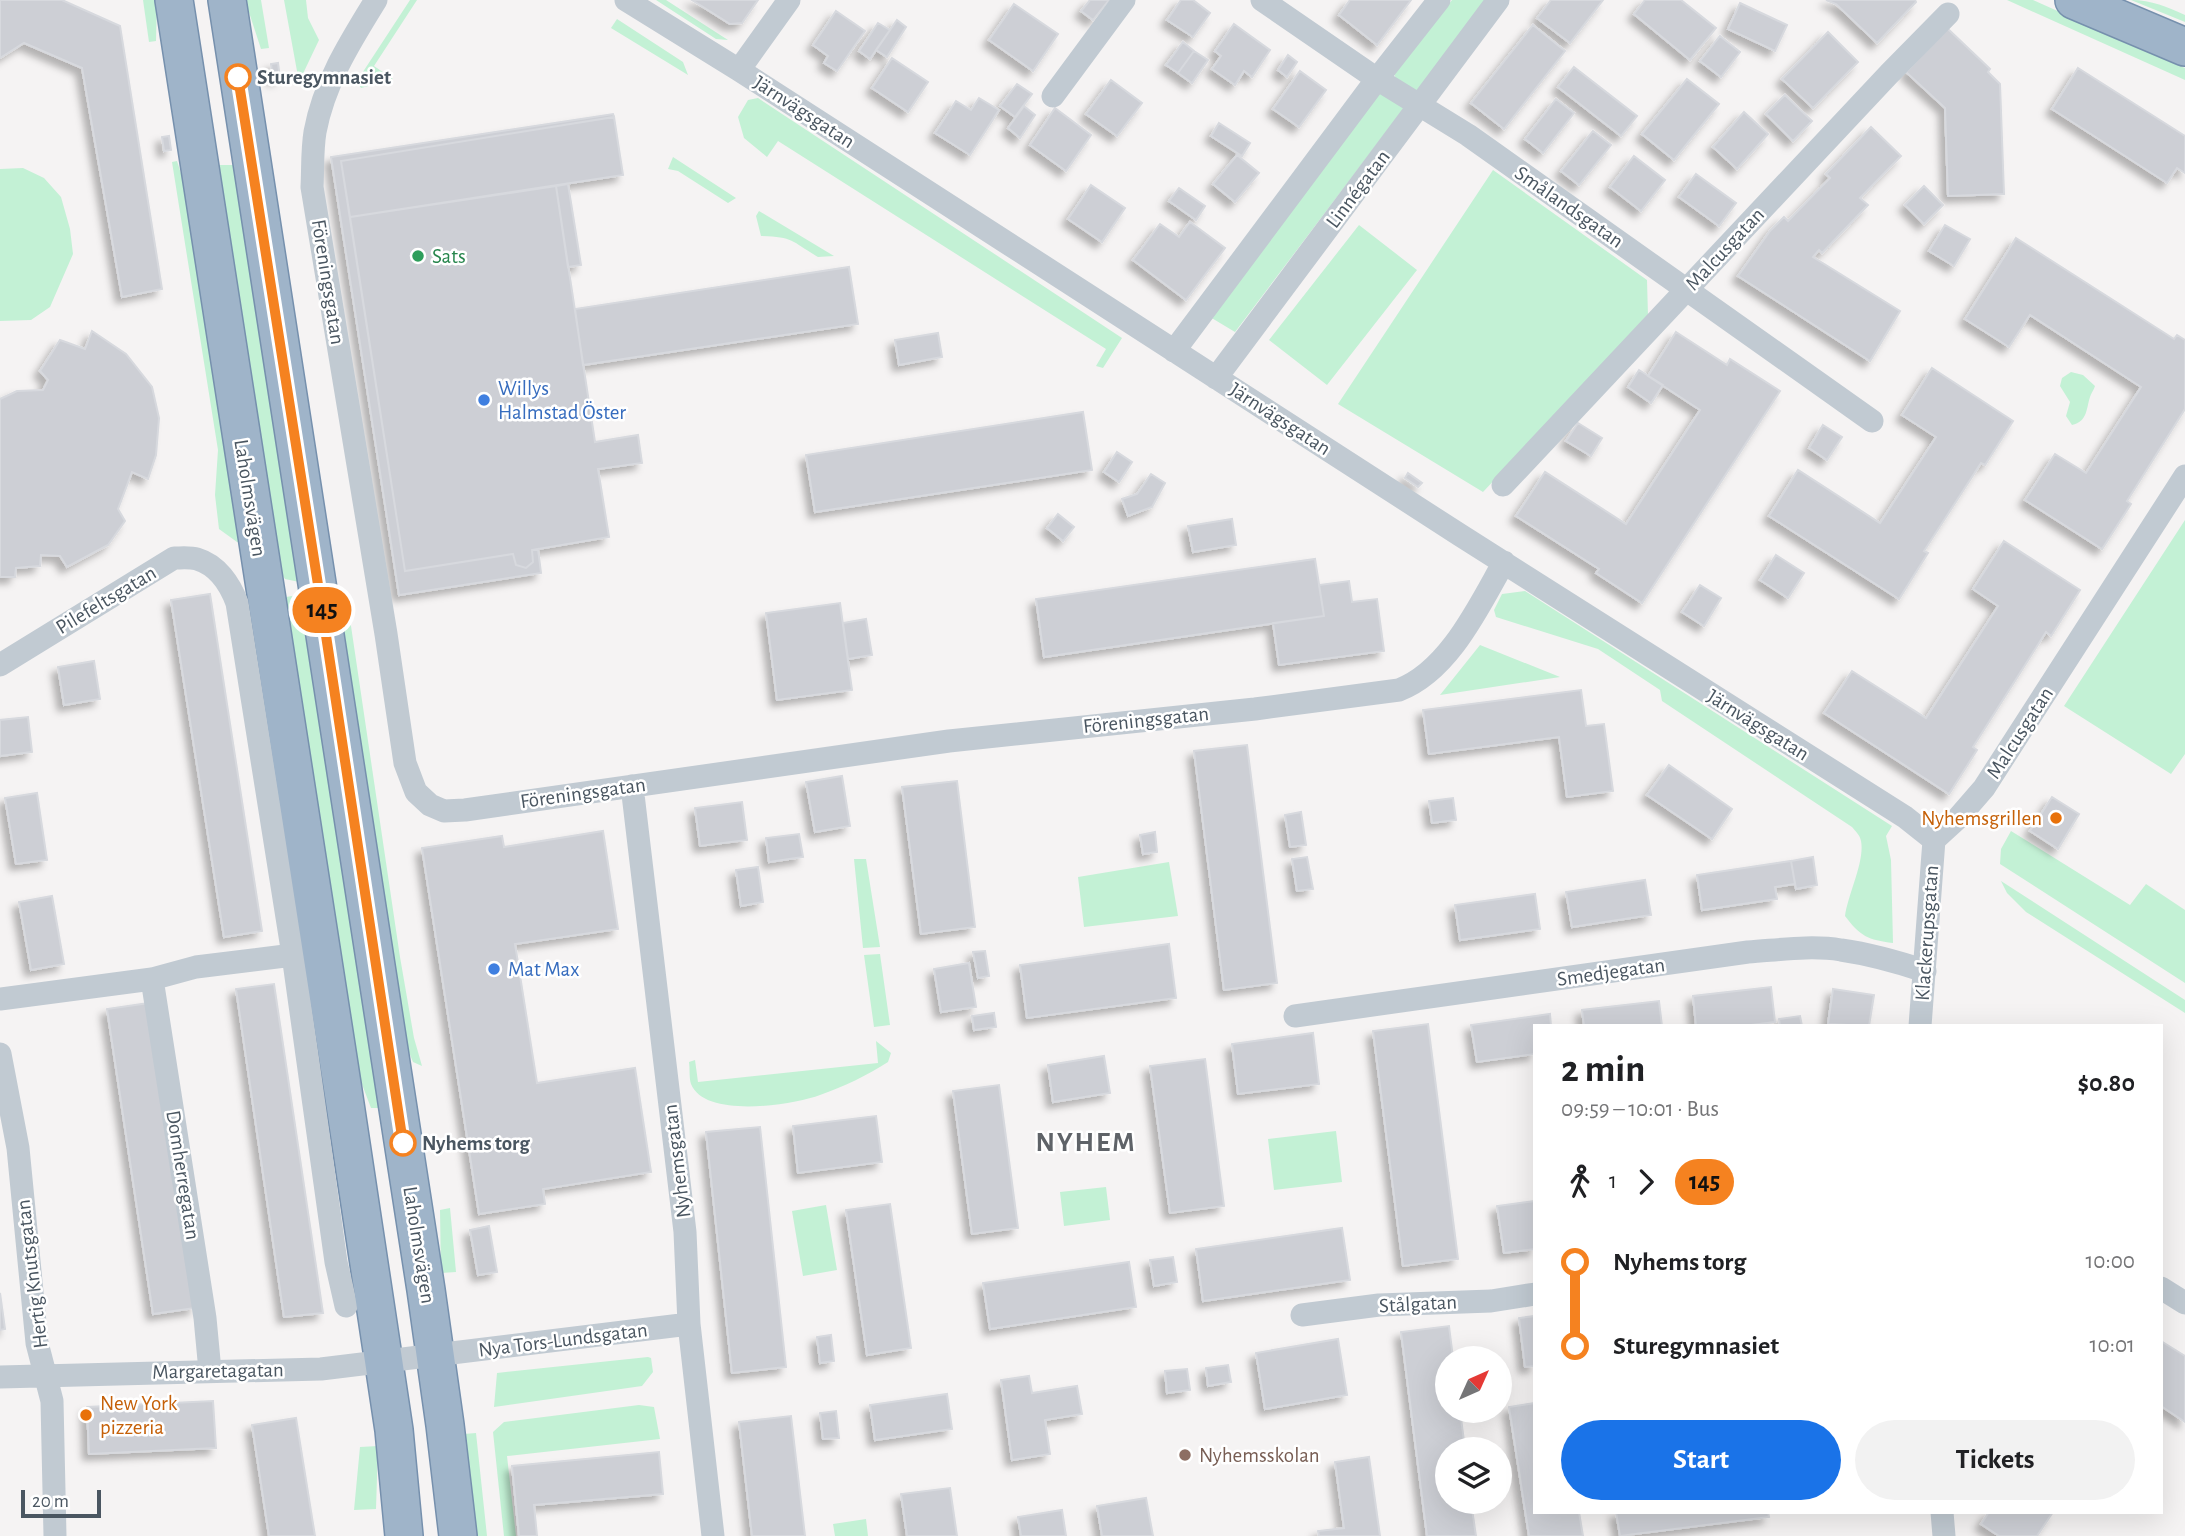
<!DOCTYPE html>
<html lang="en">
<head>
<meta charset="utf-8">
<style>
	:root { --surface:#fff; --page:#f2f2f2; --text:#202124; --muted:#757577; --accent:#1a73e8 }
	body { margin:0; font-family:"Alegreya Sans",sans-serif; background:var(--page); color:var(--text); height:100vh; display:flex; flex-direction:column; font-size:26px; white-space:nowrap }
	* { box-sizing:border-box; margin:0 }
	p { font-size:23px; color:var(--muted) }
	.icon { flex:none; width:38px; height:38px; fill:none; stroke:currentColor; stroke-width:2; stroke-linecap:round; stroke-linejoin:round }
	.map { position:relative; flex:1; overflow:hidden }
	.drawer { position:absolute; left:1533px; top:1024px; width:630px; height:490px; display:flex; flex-direction:column; background:var(--surface); border-radius:0px; box-shadow:0 7px 28px #0002 }
	.drawer>* { flex:none }
	.badge { padding:0 14px; border-radius:23px; font-size:24px; line-height:46px }
	.needle { width:46px; rotate:45deg }
	.controls { position:absolute; left:1435px; top:1346px; display:grid; gap:14px }
	.controls a { display:grid; place-items:center; width:77px; height:77px; border-radius:50%; background:var(--surface); box-shadow:0 7px 28px #0002; font-size:35px }
	.scale { position:absolute; left:21px; bottom:18px; width:80px; box-sizing:border-box; padding-left:7px; border:4px solid #4a5661; border-top:0; font-size:19px; line-height:24px; white-space:nowrap; color:#4a5661; -webkit-text-stroke:5px #fff; paint-order:stroke }
	.map>.badge { position:absolute; translate:-50% -50%; box-shadow:0 0 0 4px #fff }
	.legs { display:flex; align-items:center; gap:10px; height:77px; padding:0 28px; font-size:23px }
	.legs p { margin-inline-start:auto }
	.overview { display:flex; align-items:center; justify-content:space-between; height:119px; padding:0 28px }
	h1 { font-size:38px; font-weight:700; line-height:52px }
	.cta { display:flex; gap:14px; margin-top:auto; padding:14px 28px }
	.cta a { flex:1; height:80px; border-radius:42px; background:var(--accent); color:#fff; font-size:28px; font-weight:700; line-height:80px; text-align:center }
	.cta a+a { background:var(--page); color:var(--text) }
	ul { padding:0 28px; list-style:none }
	li { display:flex; align-items:center; gap:24px; height:84px; font-size:26px }
	li i { display:grid; place-items:center; width:10px; height:100%; margin:0 9px; background:currentColor }
	li i::after { content:''; width:18px; height:18px; margin:-9px; border:5px solid; border-radius:50%; background:var(--surface) }
	li p { margin-inline-start:auto }
	li:first-child i { background:linear-gradient(#0000 50%,currentColor 0) }
	li:last-child i { background:linear-gradient(currentColor 50%,#0000 0) }
	.map>svg:first-child { display:block }
	.green { fill:#c3f1d5 }
	.building { fill:#cdcfd5; stroke:#d7d9de; stroke-width:2; filter:url(#shadow) }
	.lines { fill:none; stroke-linecap:round; stroke-linejoin:round }
	.trunk-casing { stroke:#7690ad; stroke-width:40 }
	.minor { stroke:#c1cad2; stroke-width:23 }
	.trunk { stroke:#9fb4c9; stroke-width:37 }
	.line-1-casing { stroke:#fff; stroke-width:16 }
	.line-1 { stroke:#f58220; stroke-width:10 }
	.stop-1-dot { fill:#fff; stroke:#f58220; stroke-width:3.5 }
	.leisure-dot { fill:#2e9e5b; stroke:#fff; stroke-width:2.5 }
	.shop-dot { fill:#3f7fe0; stroke:#fff; stroke-width:2.5 }
	.food-dot { fill:#e8710a; stroke:#fff; stroke-width:2.5 }
	.education-dot { fill:#8d6e63; stroke:#fff; stroke-width:2.5 }
	.labels { text-anchor:middle; dominant-baseline:central; stroke-width:5; stroke-linejoin:round; paint-order:stroke }
	.stop-label { font-size:21px; font-weight:bold; fill:#4a5661; stroke:#fff; text-anchor:start }
	.street-label { font-size:21px; fill:#4a5661; stroke:#fff }
	.leisure-label { font-size:21px; fill:#27864d; stroke:#fff; text-anchor:start }
	.shop-label { font-size:21px; fill:#366cbe; stroke:#fff; text-anchor:start }
	.food-label { font-size:21px; fill:#c56008; stroke:#fff; text-anchor:end }
	.education-label { font-size:21px; fill:#785e54; stroke:#fff; text-anchor:start }
	.district-label { font-size:28px; font-weight:bold; letter-spacing:2px; fill:#5f6368; stroke:#fff }
</style>
</head>
<body>
<div class="map">
<svg width="2185" height="1536" viewBox="0 0 2185 1536">
	<defs>
		<filter id="shadow"><feDropShadow dx="-6" dy="6" stdDeviation="3.5" flood-color="#0004"/></filter>
	</defs>
	<rect width="100%" height="100%" fill="#f5f3f3"/>
	<path class="green" d="M143 0H157L156 41 149 42Z
		M245 0H261L269 48 261 49Z
		M284 0H306L308 18 319 40 299 82Z
		M410 0H417L374 66 393 79 361 88 357 81Z
		M656 0H666L728 40 716 39Z
		M1452 0H1487L1414 94 1398 83 1394 74Z
		M2007 0H2033L2185 68V80Z
		M2131 0C2152 0 2167 7 2185 15V22Z
		M617 19 683 62 688 75 611 28Z
		M1380 92 1404 108 1235 332 1210 317Z
		M758 98 1122 338 1103 368 1096 366 1106 349 778 141 767 157 744 138 738 117 748 100Z
		M673 157 736 198 728 203 678 171 668 169Z
		M177 161 191 205 244 543 237 542 219 529 215 495 218 450 172 162Z
		M218 165H240L304 583 285 579 280 572Z
		M23 168 44 178 61 197 70 229 73 254 50 307 31 320 0 321V169Z
		M1493 170 1647 280 1648 316 1483 492 1338 404Z
		M759 211 834 256 818 257C791 241 794 237 761 236L756 216Z
		M1359 225 1417 270 1327 385 1269 340Z
		M2071 372 2083 375 2095 386C2094 390 2091 393 2090 397 2086 409 2088 421 2072 425L2066 416 2070 402 2060 386 2062 378Z
		M2185 520V754L2171 774 2064 706Z
		M1525 591 1892 826 1886 836 1891 860 1893 943C1868 940 1860 936 1845 916 1848 894 1865 861 1861 841 1860 835 1856 832 1852 827L1662 701 1660 690 1598 649 1496 617 1494 610 1502 594Z
		M298 595 307 598 385 1108H371L357 1071 286 597Z
		M335 599H347L400 957 414 1038 422 1066 413 1062 406 1045Z
		M1480 645 1560 677 1440 695Z
		M2011 831 2130 905 2146 884 2185 910V983L2000 864 2001 849Z
		M854 859H866L880 947 863 948Z
		M1169 862 1178 916 1084 927 1078 877Z
		M2001 881 2185 1000V1013L2026 912 2007 893Z
		M880 954 890 1025 874 1027 864 955Z
		M876 1041 891 1053 888 1062C868 1075 843 1087 820 1095 793 1105 705 1119 691 1084 689 1078 690 1069 689 1062L695 1060 698 1082 878 1063Z
		M1336 1131 1342 1182 1274 1190 1268 1139Z
		M1106 1187 1110 1220 1064 1226 1060 1192Z
		M826 1205 837 1270 803 1276 792 1211Z
		M450 1208 456 1272 441 1273 440 1210Z
		M648 1357 651 1358 653 1372 642 1386 494 1407 497 1373Z
		M639 1405 654 1407 660 1439 507 1456 516 1536H504L493 1432 504 1422Z
		M476 1433 487 1536H475L464 1434Z
		M378 1446 376 1509 354 1510 360 1447Z
		M866 1519 868 1536H835L833 1524Z"/>
	<path class="building" d="M0 0H62L120 26 162 289 122 297 82 68 24 43 0 58Z
		M692 0H758L742 23 730 24Z
		M1090 0H1109L1093 20 1081 11Z
		M1181 0H1193L1210 13 1193 37 1167 20Z
		M1350 0H1411L1377 45 1339 15Z
		M1551 0H1603L1570 43 1537 18Z
		M1645 0H1681L1716 28 1690 60 1634 14Z
		M1826 0H1915L1916 2 1877 43 1836 4Z
		M1740 3 1787 25 1775 51 1728 29Z
		M1014 4 1058 34 1033 71 989 40Z
		M836 11 865 31 837 71 824 63 828 56 813 45Z
		M897 20 906 27 887 57 876 50Z
		M878 23 890 30 870 59 859 51Z
		M1234 24 1270 50 1252 77 1244 71 1235 85 1212 69 1221 56 1215 51Z
		M1533 25 1565 51 1504 129 1471 103Z
		M1947 28 1990 69 1988 72 2000 84 2004 194 1948 196 1945 108 1906 72Z
		M1828 32 1858 62 1813 108 1782 79Z
		M1720 36 1740 52 1721 77 1700 61Z
		M1183 42 1194 51 1178 73 1166 65Z
		M1194 51 1208 60 1192 83 1178 73Z
		M1288 55 1297 62 1287 77 1278 70Z
		M892 58 928 82 908 112 872 88Z
		M278 63 280 78 273 79 271 64Z
		M1574 67 1637 116 1621 136 1558 87Z
		M2078 68 2185 136V173L2177 168 2167 183 2052 109Z
		M1300 71 1326 90 1299 127 1273 109Z
		M1687 79 1719 104 1674 160 1642 134Z
		M1111 80 1142 103 1117 136 1086 114Z
		M1017 84 1032 94 1015 117 1000 106Z
		M1785 95 1812 121 1793 141 1766 114Z
		M979 98 999 110 970 155 935 133 956 101 971 110Z
		M1556 99 1574 113 1543 153 1525 139Z
		M1024 106 1035 115 1020 138 1008 128Z
		M1055 108 1091 135 1066 171 1030 145Z
		M1744 112 1768 134 1737 169 1713 147Z
		M613 114 614 117 341 161 405 571 513 554 516 565 526 568 533 562 532 550 538 549 541 573 399 595 331 157Z
		M614 117 623 175 350 217 341 161Z
		M1219 123 1250 143 1242 156 1211 136Z
		M1871 127 1901 156 1860 198 1868 205 1822 253 1819 250 1813 257 1900 311 1870 361 1738 276 1770 231 1784 217 1788 221 1830 178 1826 174Z
		M1593 131 1611 145 1579 185 1561 171Z
		M169 136 171 150 164 151 162 137Z
		M1237 155 1259 173 1235 202 1213 184Z
		M1634 156 1665 180 1641 211 1610 187Z
		M1696 174 1736 203 1719 226 1679 197Z
		M568 184 581 265 568 267 556 186Z
		M1091 185 1125 208 1102 242 1068 219Z
		M556 186 595 442 638 435 642 463 598 469 609 537 532 550 533 562 526 568 516 565 513 554 405 571 350 217Z
		M1924 186 1943 205 1924 224 1905 205Z
		M1179 188 1205 206 1196 220 1169 201Z
		M1190 222 1225 248 1186 300 1133 260 1160 224 1179 237Z
		M1945 225 1970 239 1954 266 1929 251Z
		M2016 238 2174 339 2177 335 2185 340V409L2127 501 2131 504 2102 549 2025 500 2055 454 2086 473 2141 387 2030 315 2009 347 1965 319Z
		M849 267 858 324 583 365 575 309Z
		M92 331 126 354 152 387 159 418 156 455 148 479 132 472 118 509 125 521 108 545 67 567 60 556 41 555 40 566 16 568 15 577H0V399L17 391 43 390 48 380 40 371 60 340 85 349Z
		M1676 332 1727 365 1730 359 1780 391 1642 603 1596 573 1599 569 1516 516 1545 472 1626 524 1700 410 1648 376Z
		M938 333 942 357 899 365 895 340Z
		M1932 368 2013 421 1985 465 1981 463 1924 551 1928 553 1899 599 1769 516 1798 470 1880 523 1936 437 1902 415Z
		M1639 370 1663 385 1651 403 1628 387Z
		M1083 412 1092 470 815 512 806 455Z
		M1578 423 1602 438 1591 456 1566 441Z
		M1823 425 1842 437 1827 460 1809 448Z
		M1117 452 1132 462 1119 482 1104 472Z
		M1408 473 1422 483 1418 487 1405 478Z
		M1151 474 1165 483 1152 507 1128 516 1122 499 1137 494Z
		M1058 514 1074 527 1063 541 1047 528Z
		M1232 519 1236 545 1193 552 1188 526Z
		M2004 541 2080 590 2051 636 2046 632 1973 747 1977 750 1949 794 1824 713 1852 671 1926 718 1998 606 1973 589Z
		M1776 555 1804 573 1788 598 1760 580Z
		M1315 559 1324 616 1044 657 1036 599Z
		M1349 581 1352 602 1377 599 1384 651 1279 665 1273 623 1324 616 1319 585Z
		M1700 585 1721 598 1704 626 1682 612Z
		M210 594 262 931 224 937 171 600Z
		M840 603 852 690 777 700 766 613Z
		M866 619 872 655 848 659 843 623Z
		M94 661 100 699 64 705 58 667Z
		M1581 690 1586 726 1604 724 1613 791 1567 797 1559 737 1429 754 1423 710Z
		M28 717 32 752 0 756V720Z
		M1247 745 1277 983 1224 990 1194 751Z
		M1669 765 1732 809 1712 839 1647 795Z
		M842 776 850 826 815 832 806 782Z
		M957 781 975 927 921 934 902 787Z
		M37 793 47 860 16 864 5 798Z
		M2052 797 2079 814 2058 849 2030 831Z
		M1453 798 1456 820 1432 823 1429 801Z
		M742 802 747 840 700 846 695 808Z
		M1301 812 1306 845 1290 847 1285 815Z
		M603 831 618 929 515 944 537 1083 635 1068 651 1172 543 1189 545 1204 479 1214 422 848 502 836 504 847Z
		M1155 832 1157 852 1143 854 1140 835Z
		M799 834 803 857 769 862 766 838Z
		M1307 857 1313 889 1297 891 1292 859Z
		M1813 857 1817 885 1796 889 1791 861Z
		M1791 861 1795 884 1775 887 1777 899 1702 910 1697 875Z
		M758 867 763 902 741 906 736 870Z
		M1645 880 1651 915 1572 927 1566 892Z
		M1535 894 1540 929 1460 940 1455 905Z
		M52 896 64 964 31 970 19 902Z
		M1169 944 1176 998 1027 1018 1020 965Z
		M985 951 989 976 978 978 973 952Z
		M969 963 976 1007 941 1012 934 969Z
		M274 984 323 1313 284 1317 236 989Z
		M1771 987 1775 1022 1743 1026H1696L1693 996Z
		M1833 989 1874 995 1869 1026 1828 1024Z
		M1659 1001 1662 1026H1584L1582 1010Z
		M149 1003 195 1308 153 1314 107 1009Z
		M994 1013 996 1027 974 1030 972 1016Z
		M1550 1014 1551 1026H1535V1054L1477 1062 1471 1025Z
		M1800 1016 1802 1026H1780L1779 1019Z
		M1428 1024 1458 1259 1403 1266 1373 1031Z
		M1313 1033 1319 1084 1238 1094 1232 1044Z
		M1104 1056 1110 1093 1053 1102 1048 1065Z
		M1205 1059 1224 1206 1170 1213 1150 1066Z
		M999 1085 1018 1228 972 1234 953 1091Z
		M876 1116 882 1162 798 1173 793 1126Z
		M760 1127 786 1367 732 1373 706 1132Z
		M1535 1201V1249L1504 1253 1497 1206Z
		M890 1204 911 1348 867 1355 846 1210Z
		M489 1226 497 1272 478 1275 470 1230Z
		M1342 1228 1350 1280 1203 1301 1196 1249Z
		M1173 1257 1177 1282 1154 1286 1150 1260Z
		M1129 1262 1136 1307 990 1329 983 1283Z
		M0 1293 5 1329 0 1330Z
		M1535 1316V1366L1525 1367 1519 1318Z
		M1449 1326 1453 1358H1447V1410H1460L1465 1449H1447V1502H1471L1476 1536H1427L1401 1332Z
		M831 1335 834 1361 820 1363 817 1337Z
		M1338 1339 1347 1395 1265 1409 1256 1353Z
		M2161 1341 2185 1356V1422L2161 1406Z
		M1228 1365 1231 1382 1208 1386 1206 1368Z
		M1187 1369 1190 1390 1167 1393 1165 1371Z
		M1029 1376 1032 1393 1077 1386 1082 1414 1045 1420 1050 1454 1012 1460 1001 1380Z
		M947 1394 952 1429 875 1440 870 1405Z
		M213 1401 216 1448 89 1454 87 1407Z
		M1535 1403V1512H1579L1583 1536H1529L1509 1407Z
		M836 1411 839 1438 823 1439 820 1413Z
		M791 1416 805 1536H752L739 1422Z
		M296 1418 315 1536H269L252 1425Z
		M659 1452 663 1494 534 1505 537 1536H519L512 1466Z
		M1369 1457 1380 1536H1319L1318 1531 1344 1528 1335 1462Z
		M950 1488 957 1536H907L901 1494Z
		M1146 1498 1153 1536H1102L1097 1506Z
		M1062 1510 1066 1536H1021L1018 1517Z
		M1616 1512H1768L1769 1517 1620 1536Z
		M1989 1512H2053L2037 1536H1999L1981 1524Z"/>
	<g class="lines">
		<g class="trunk-casing">
			<path id="trunk" d="M174 0 342 1084 394 1430 404 1536
				M227 0 426 1290 445 1425 458 1536
				M2074 0 2185 47"/>
		</g>
		<path class="minor" d="M376 0C350 42 324 83 315 132 312 150 313 169 312 187L386 634 405 763 416 792 430 805 444 811 465 810 949 741 1255 709 1399 690C1449 671 1479 606 1504 562
			M626 0 739 70 1460 535 1905 817 1934 840
			M1262 0 1377 79 1468 135 1872 421
			M739 70 789 0
			M1053 96 1124 0
			M1174 351 1377 79 1439 0
			M1216 378 1498 0
			M1503 485 1889 74 1948 14
			M0 665 174 558C181 558 190 557 197 559 217 565 230 584 237 603L293 955 336 1262 346 1306
			M632 786 685 1232 689 1324 713 1536
			M1934 840 1958 818 1984 788 2185 476
			M152 979 205 1318 210 1371
			M0 999 152 979 196 967 293 955
			M1295 1016 1748 952C1779 950 1811 945 1841 950 1869 954 1898 962 1925 971
			M1920 1026 1934 840
			M0 1054 18 1148 37 1343 52 1401 55 1536
			M2161 1288 2185 1303
			M1302 1315 1379 1305 1491 1301 1535 1294
			M0 1377 321 1369 689 1324
			M1942 1512 1944 1536"/>
		<use href="#trunk" class="trunk"/>
	</g>
	<g class="lines">
		<g class="line-1-casing">
			<path id="line-1" d="M238 77 325 629 403 1143"/>
		</g>
		<use href="#line-1" class="line-1"/>
	</g>
	<g class="stop-1-dot">
		<circle cx="238" cy="77" r="12"/>
		<circle cx="403" cy="1143" r="12"/>
	</g>
	<circle class="leisure-dot" cx="418" cy="256" r="7"/>
	<g class="shop-dot">
		<circle cx="484" cy="400" r="7"/>
		<circle cx="494" cy="969" r="7"/>
	</g>
	<g class="food-dot">
		<circle cx="2056" cy="818" r="7"/>
		<circle cx="86" cy="1415" r="7"/>
	</g>
	<circle class="education-dot" cx="1185" cy="1455" r="7"/>
	<g class="labels">
		<g class="stop-label">
			<text x="257" y="77">Sturegymnasiet</text>
			<text x="422" y="1143">Nyhems torg</text>
		</g>
		<g class="street-label">
			<text transform="translate(804 112) rotate(33)">Järnvägsgatan</text>
			<text transform="translate(1358 189) rotate(-53)">Linnégatan</text>
			<text transform="translate(1569 207) rotate(35)">Smålandsgatan</text>
			<text transform="translate(1725 249) rotate(-47)">Malcusgatan</text>
			<text transform="translate(328 282) rotate(81)">Föreningsgatan</text>
			<text transform="translate(1280 419) rotate(33)">Järnvägsgatan</text>
			<text transform="translate(250 498) rotate(81)">Laholmsvägen</text>
			<text transform="translate(106 600) rotate(-31)">Pilefeltsgatan</text>
			<text transform="translate(1146 720) rotate(-6)">Föreningsgatan</text>
			<text transform="translate(1758 725) rotate(32)">Järnvägsgatan</text>
			<text transform="translate(2020 733) rotate(-57)">Malcusgatan</text>
			<text transform="translate(583 793) rotate(-8)">Föreningsgatan</text>
			<text transform="translate(1927 933) rotate(-86)">Klackerupsgatan</text>
			<text transform="translate(1611 972) rotate(-8)">Smedjegatan</text>
			<text transform="translate(677 1161) rotate(-97)">Nyhemsgatan</text>
			<text transform="translate(183 1175) rotate(81)">Domherregatan</text>
			<text transform="translate(419 1245) rotate(81)">Laholmsvägen</text>
			<text transform="translate(32 1274) rotate(-97)">Hertig Knutsgatan</text>
			<text transform="translate(1418 1304) rotate(-3)">Stålgatan</text>
			<text transform="translate(563 1340) rotate(-7)">Nya Tors-Lundsgatan</text>
			<text transform="translate(218 1371) rotate(-1)">Margaretagatan</text>
		</g>
		<g class="leisure-label">
			<text x="432" y="256">Sats</text>
		</g>
		<g class="shop-label">
			<text x="498" y="388">Willys<tspan x="498" dy="24">Halmstad Öster</tspan></text>
			<text x="508" y="969">Mat Max</text>
		</g>
		<g class="food-label">
			<text x="2042" y="818">Nyhemsgrillen</text>
			<text x="100" y="1403" text-anchor="start">New York<tspan x="100" dy="24">pizzeria</tspan></text>
		</g>
		<g class="education-label">
			<text x="1199" y="1455">Nyhemsskolan</text>
		</g>
		<g class="district-label">
			<text x="1086" y="1143">NYHEM</text>
		</g>
	</g>
</svg>
<div class="controls">
<a><svg class="needle" viewBox="-14 -14 28 28"><path d="M0-13l5 13h-10z" fill="#e53935"/><path d="M0 13l5-13h-10z" fill="#757577"/></svg></a>
<a><svg class="icon" aria-label="layers" viewBox="0 0 24 24"><path d="M12 4l9 5-9 5-9-5zM3 14l9 5 9-5"/></svg></a>
</div>
<div class="scale">20 m</div>
<b class="badge" style="left:322px;top:610px;background:#f58220;color:#111">145</b>
<section class="drawer">
<div class="overview"><div><h1>2 min</h1><p>09:59 – 10:01 · Bus</p></div><b>$0.80</b></div>
<div class="legs"><svg class="icon" aria-label="walk" viewBox="0 0 24 24"><circle cx="13" cy="4" r="2"/><path d="M13 8l-2 6 4 7M11 14l-3 7M7 12l3-4h3l4 4"/></svg>1<svg class="icon" aria-label="forward" viewBox="0 0 24 24"><path d="M9 5l7 7-7 7"/></svg><b class="badge" style="background:#f58220;color:#111">145</b></div>
<ul>
<li><i style="color:#f58220"></i><b>Nyhems torg</b><p>10:00</p></li>
<li><i style="color:#f58220"></i><b>Sturegymnasiet</b><p>10:01</p></li>
</ul>
<div class="cta"><a>Start</a><a>Tickets</a></div>
</section>
</div>
</body>
</html>
